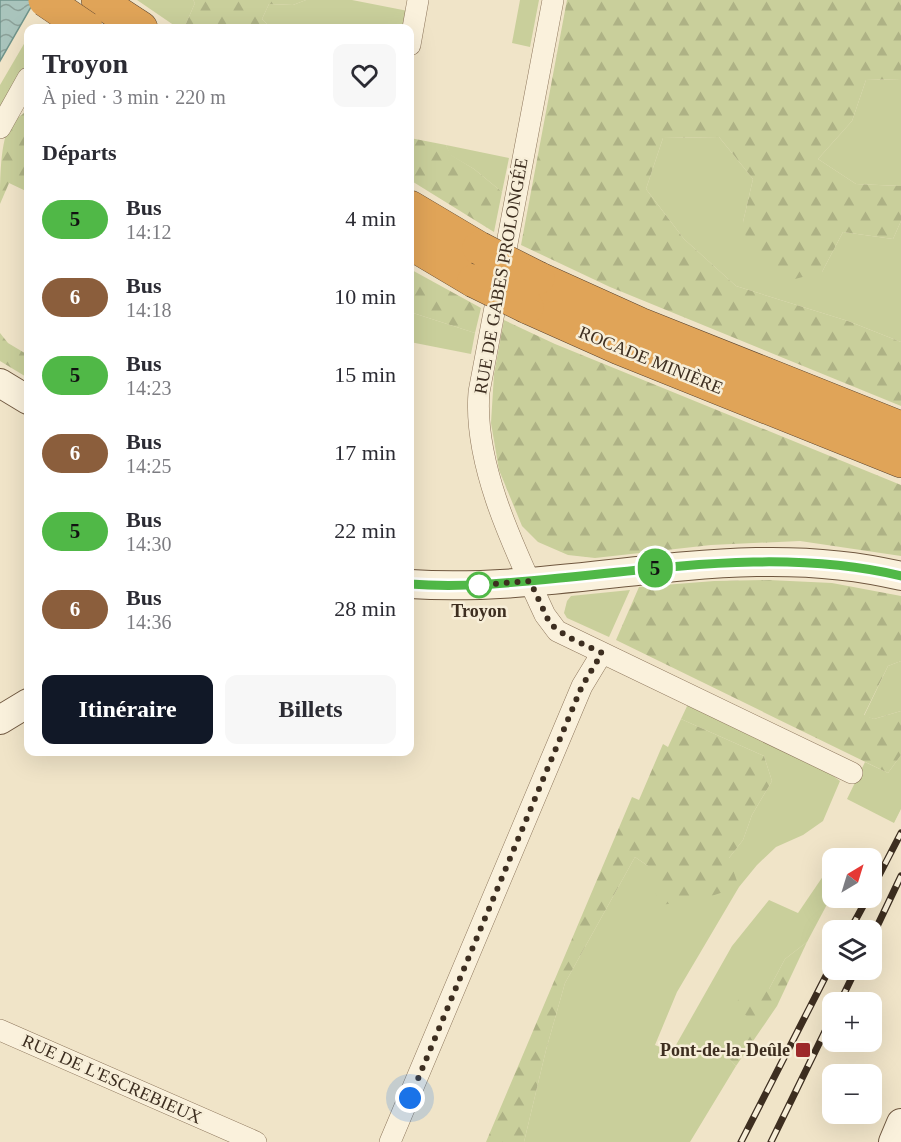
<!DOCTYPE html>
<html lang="fr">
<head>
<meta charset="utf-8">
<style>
	:root { --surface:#fff; --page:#f7f7f7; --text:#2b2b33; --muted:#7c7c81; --accent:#111827 }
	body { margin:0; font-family:Georgia,serif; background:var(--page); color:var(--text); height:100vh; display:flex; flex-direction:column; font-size:22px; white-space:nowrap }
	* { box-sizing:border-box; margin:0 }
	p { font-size:20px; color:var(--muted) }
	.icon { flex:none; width:33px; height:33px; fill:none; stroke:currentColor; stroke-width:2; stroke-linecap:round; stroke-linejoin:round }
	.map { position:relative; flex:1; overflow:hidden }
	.drawer { position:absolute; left:24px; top:24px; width:390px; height:732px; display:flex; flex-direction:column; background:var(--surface); border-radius:12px; box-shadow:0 6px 24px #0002 }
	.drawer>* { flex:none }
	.badge { padding:0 12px; border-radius:20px; font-size:21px; line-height:39px }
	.needle { width:39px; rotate:38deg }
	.buttons { position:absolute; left:822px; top:848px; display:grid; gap:12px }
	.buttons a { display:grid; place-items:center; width:60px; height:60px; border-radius:12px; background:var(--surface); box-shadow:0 6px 24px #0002; font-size:30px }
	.you { position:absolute; width:30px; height:30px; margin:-15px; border:4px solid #fff; border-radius:50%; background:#1a73e8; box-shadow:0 0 0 9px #1a73e833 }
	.map>.badge { position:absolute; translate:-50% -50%; box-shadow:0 0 0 3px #fff }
	h2 { padding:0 18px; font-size:22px; line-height:54px }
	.round { display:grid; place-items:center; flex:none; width:63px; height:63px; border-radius:12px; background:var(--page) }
	.overview { display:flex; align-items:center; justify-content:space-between; height:102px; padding:0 18px }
	h1 { font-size:28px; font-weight:800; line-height:45px }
	.cta { display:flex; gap:12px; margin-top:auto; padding:12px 18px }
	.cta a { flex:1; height:69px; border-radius:12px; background:var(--accent); color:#fff; font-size:24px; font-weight:800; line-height:69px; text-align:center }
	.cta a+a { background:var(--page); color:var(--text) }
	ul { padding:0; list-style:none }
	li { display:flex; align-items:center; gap:18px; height:78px; padding:0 18px }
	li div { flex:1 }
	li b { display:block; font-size:22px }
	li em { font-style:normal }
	li .badge { min-width:66px; font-weight:700; text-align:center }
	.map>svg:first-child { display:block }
	.grass { fill:#c9cf9b }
	.forest { fill:url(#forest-firs) }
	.water { fill:url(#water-waves); stroke:#6f938a; stroke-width:1.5 }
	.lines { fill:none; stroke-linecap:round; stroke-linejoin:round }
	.street-casing { stroke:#8d765c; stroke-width:22 }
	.secondary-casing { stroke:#6f573f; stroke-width:30 }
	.highway-casing { stroke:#5b4430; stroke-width:34 }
	.street { stroke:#faf1dc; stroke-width:21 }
	.secondary { stroke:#faf1dc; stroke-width:28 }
	.highway { stroke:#e0a458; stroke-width:33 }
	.rail-casing { stroke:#3d2e20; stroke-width:7 }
	.rail { stroke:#f7eed8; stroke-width:4.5; stroke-dasharray:14; stroke-linecap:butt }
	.highway-bridge-casing { stroke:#5b4430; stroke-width:34; stroke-linecap:butt }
	.highway-bridge { stroke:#e0a458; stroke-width:33 }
	.line-casing { stroke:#fff; stroke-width:14 }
	.line { stroke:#50b847; stroke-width:9 }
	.walk { stroke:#3d2e20; stroke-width:6; stroke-dasharray:0 10.8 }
	.stop-dot { fill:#fff; stroke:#50b847; stroke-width:3 }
	.poi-dot { fill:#9e2a2b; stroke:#f7eed8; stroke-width:2 }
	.labels { text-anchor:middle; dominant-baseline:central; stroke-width:5; stroke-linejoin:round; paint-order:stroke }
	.street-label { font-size:18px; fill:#3d2e20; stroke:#f7eed8 }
	.stop-label { font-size:18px; font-weight:bold; fill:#3d2e20; stroke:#f7eed8 }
	.poi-label { font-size:18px; font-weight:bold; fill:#3d2e20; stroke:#f7eed8; text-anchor:end }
</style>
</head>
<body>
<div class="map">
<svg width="901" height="1142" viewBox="0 0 901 1142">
	<defs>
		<pattern id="forest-firs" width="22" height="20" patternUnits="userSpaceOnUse" patternTransform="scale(1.5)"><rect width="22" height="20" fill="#c9cf9b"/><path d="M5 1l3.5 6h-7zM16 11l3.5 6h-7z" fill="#aeb285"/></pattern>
		<pattern id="water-waves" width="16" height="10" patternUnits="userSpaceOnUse" patternTransform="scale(1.5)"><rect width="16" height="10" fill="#a9c4bc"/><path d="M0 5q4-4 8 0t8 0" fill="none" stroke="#8ba098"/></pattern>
	</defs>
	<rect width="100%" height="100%" fill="#f0e4c8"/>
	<path class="grass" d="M137 0H193L195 3 184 28H178Z
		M306 0H352L408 11 404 28H271L262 19 269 4 293 5Z
		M520 0H539L530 47 512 43Z
		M28 37V64L0 116V85Z
		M901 79V186L856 184 818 159 852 121 866 80Z
		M719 137 753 179 743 222 822 272 843 232 893 239 901 221V342L848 321 736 286 684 239 646 189 663 138Z
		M446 145 509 158 502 192 474 169 450 155Z
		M410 312 475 333 471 354 410 342Z
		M630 590 609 637 567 618 564 613 567 601 571 596Z
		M901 661V711L874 719 864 716 888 666Z
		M689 702 814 762 840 781 823 821 803 835 776 847 757 865 739 887 677 992 655 1045 672 1052 732 946 769 900 798 913 832 863V895L807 942 785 959 769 989 727 1056 736 1066 690 1142H524L546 1050 565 983 635 857 648 866 729 858 743 840 752 815 772 781 764 756 681 719Z
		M901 755V809L894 823 847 799 865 762 888 773Z"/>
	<path class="forest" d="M193 0H306L293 5 269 4 262 19 271 28H184L195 3Z
		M567 0H901V79L866 80 852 121 818 159 856 184 901 186V221L893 239 843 232 822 272 791 280 749 255 743 222 753 179 719 137 663 138 646 189 684 239 736 286 848 321 901 342V406L610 287 521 245Z
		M28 108V192L9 183 0 204C0 181 0 140 11 123 17 117 24 115 28 108Z
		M410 138 446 145 451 155 474 169 502 192 494 232 410 180Z
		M410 269 481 308 475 333 410 312Z
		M504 320 555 344 901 485V556L800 541 711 545 595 558 568 555 538 542 522 526 499 470 491 423 494 374Z
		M0 333 8 343 28 355V378L0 361Z
		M769 580 832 583 901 596V661L888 666 864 715 874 719 901 711V755L888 773 616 640 639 587 714 581Z
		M681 719 764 756 772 781 752 815 743 840 729 858 739 887 696 901 659 905 648 866 635 857 565 983 546 1050 524 1142H486L632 797 639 800 663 744 668 747Z
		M807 942 777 1006 736 1066 727 1056 749 1018 735 1006 745 987 769 989 785 959Z"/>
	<path class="water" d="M0 0H35L0 61Z"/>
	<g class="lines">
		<g class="street-casing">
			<path id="street" d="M553 0 479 392C473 465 515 550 545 615L557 631 852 773
				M410 45 418 0
				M0 128 28 78
				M0 1030 256 1142
				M390 1142 582 686 602 653"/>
		</g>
		<g class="secondary-casing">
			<path id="secondary" d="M0 383 28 400
				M410 584C574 595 735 536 901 576
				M0 720 28 703
				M893 1142 901 1123"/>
		</g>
		<g class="highway-casing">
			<path id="highway" d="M98 0 141 28
				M410 207 479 248
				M410 243 474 281
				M538 278 640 324 901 428
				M527 307 619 348 901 461"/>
		</g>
		<use href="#street" class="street"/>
		<use href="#secondary" class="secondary"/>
		<use href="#highway" class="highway"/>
		<g class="rail-casing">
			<path id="rail" d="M872 889 901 833
				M850 930 868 897
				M872 937 901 876
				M840 1002 856 969
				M741 1142 832 964
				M771 1142 832 1017"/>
		</g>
		<use href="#rail" class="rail"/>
		<g class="highway-bridge-casing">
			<path id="highway-bridge" d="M45 0 86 28
				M479 248 538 278
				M474 281 527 307"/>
		</g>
		<use href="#highway-bridge" class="highway-bridge"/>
	</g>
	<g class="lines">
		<g class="line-casing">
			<path id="line" d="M410 584C460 588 510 583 560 578 673 567 789 549 901 576"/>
		</g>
		<use href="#line" class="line"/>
		<path class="walk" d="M410 1098 582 686 602 653 568 637 550 624 530 581 479 585"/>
	</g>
	<circle class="stop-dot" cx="479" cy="585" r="12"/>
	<rect class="poi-dot" x="795" y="1042" width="16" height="16" rx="3"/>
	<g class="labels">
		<g class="street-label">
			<text transform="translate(501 276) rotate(-80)">RUE DE GABES PROLONGÉE</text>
			<text transform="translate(651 360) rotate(22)">ROCADE MINIÈRE</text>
			<text transform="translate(112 1079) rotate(24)">RUE DE L'ESCREBIEUX</text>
		</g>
		<g class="stop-label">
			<text x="479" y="611">Troyon</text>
		</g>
		<g class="poi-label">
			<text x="790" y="1050">Pont-de-la-Deûle</text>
		</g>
	</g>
</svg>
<div class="buttons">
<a><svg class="needle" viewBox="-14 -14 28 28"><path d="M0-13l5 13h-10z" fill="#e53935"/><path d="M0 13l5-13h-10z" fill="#7c7c81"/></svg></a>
<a><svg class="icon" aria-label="layers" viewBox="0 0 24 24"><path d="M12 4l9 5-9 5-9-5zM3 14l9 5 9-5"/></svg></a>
<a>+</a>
<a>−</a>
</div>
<div class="you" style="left:410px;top:1098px"></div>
<b class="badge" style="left:655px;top:568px;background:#50b847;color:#111">5</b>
<section class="drawer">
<div class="overview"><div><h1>Troyon</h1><p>À pied · 3 min · 220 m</p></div><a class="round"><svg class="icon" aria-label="heart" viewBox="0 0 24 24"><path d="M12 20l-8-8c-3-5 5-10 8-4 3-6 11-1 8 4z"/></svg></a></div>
<h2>Départs</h2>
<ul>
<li><span class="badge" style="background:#50b847;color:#111">5</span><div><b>Bus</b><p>14:12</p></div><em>4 min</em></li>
<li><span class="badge" style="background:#8b5e3c;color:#fff">6</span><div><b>Bus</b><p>14:18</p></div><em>10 min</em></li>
<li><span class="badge" style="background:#50b847;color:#111">5</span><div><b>Bus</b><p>14:23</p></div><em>15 min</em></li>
<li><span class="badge" style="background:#8b5e3c;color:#fff">6</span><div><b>Bus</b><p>14:25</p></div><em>17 min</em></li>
<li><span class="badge" style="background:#50b847;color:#111">5</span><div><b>Bus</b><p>14:30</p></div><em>22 min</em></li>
<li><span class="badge" style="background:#8b5e3c;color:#fff">6</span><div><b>Bus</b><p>14:36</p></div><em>28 min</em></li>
</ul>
<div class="cta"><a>Itinéraire</a><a>Billets</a></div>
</section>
</div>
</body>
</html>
